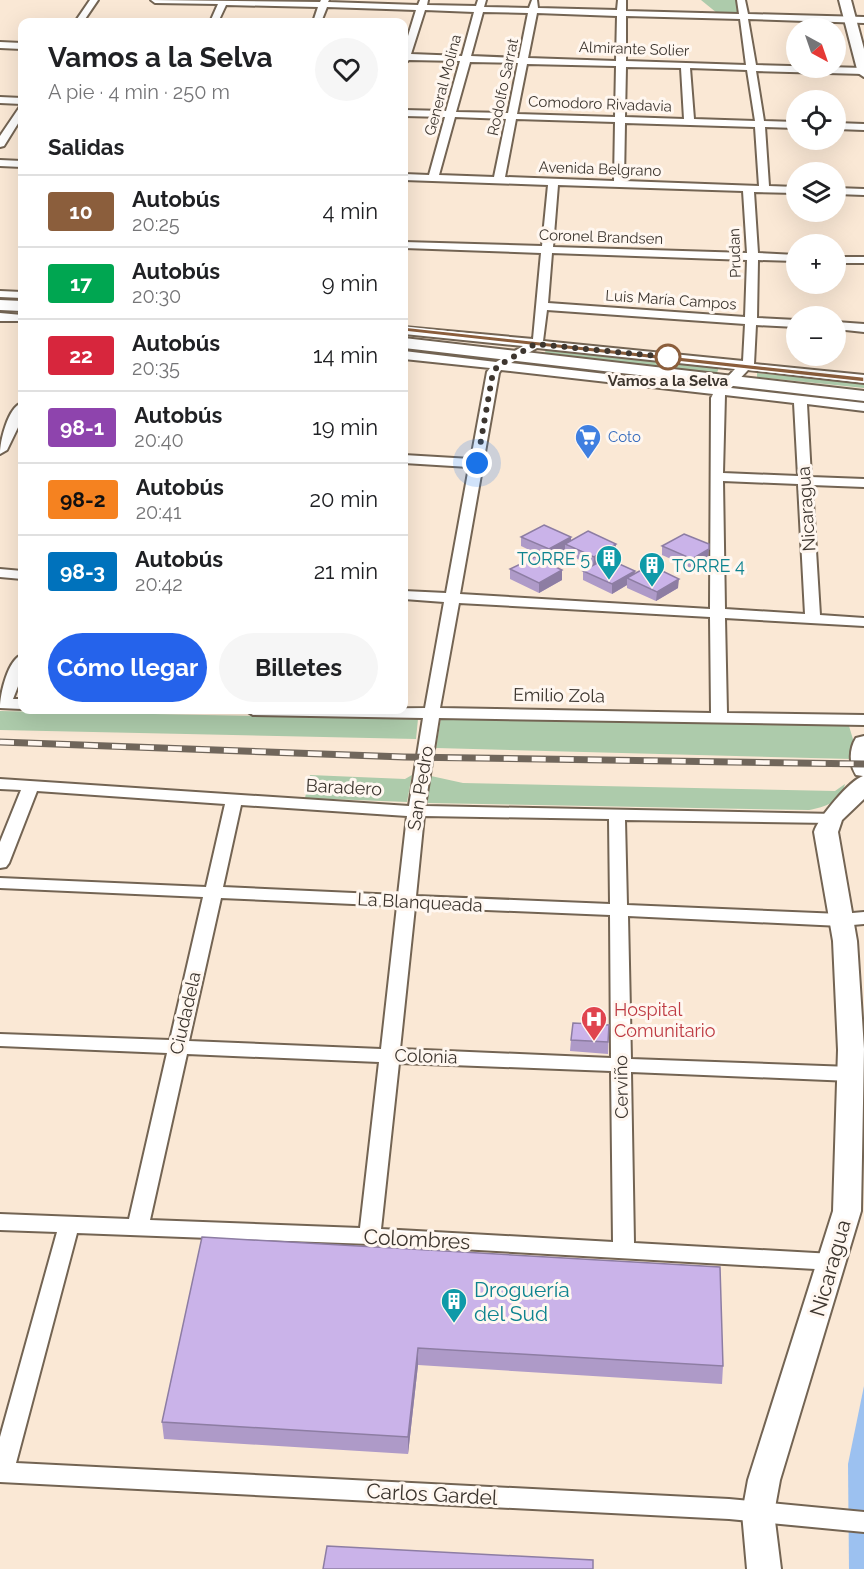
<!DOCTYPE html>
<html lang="es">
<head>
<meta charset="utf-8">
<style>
	:root { --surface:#fff; --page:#f6f6f6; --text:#202124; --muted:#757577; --line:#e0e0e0; --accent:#2563eb }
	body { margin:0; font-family:Raleway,sans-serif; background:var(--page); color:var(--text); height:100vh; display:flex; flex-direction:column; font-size:22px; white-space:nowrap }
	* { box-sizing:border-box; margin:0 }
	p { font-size:20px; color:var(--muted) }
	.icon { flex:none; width:33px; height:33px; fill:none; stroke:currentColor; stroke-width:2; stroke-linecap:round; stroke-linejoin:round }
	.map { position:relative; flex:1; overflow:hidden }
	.side { position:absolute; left:18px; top:18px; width:390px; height:696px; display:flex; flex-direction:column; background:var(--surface); border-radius:12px; box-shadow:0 6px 24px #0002 }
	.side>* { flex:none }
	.badge { padding:0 12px; border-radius:4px; font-size:21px; line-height:39px }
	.needle { width:39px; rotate:140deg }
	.tools { position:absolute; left:786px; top:18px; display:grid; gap:12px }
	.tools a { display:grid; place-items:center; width:60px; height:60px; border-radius:50%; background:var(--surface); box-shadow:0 6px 24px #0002; font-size:30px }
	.you { position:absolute; width:30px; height:30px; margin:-15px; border:4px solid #fff; border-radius:50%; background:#1a73e8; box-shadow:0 0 0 9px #1a73e833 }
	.map>.badge { position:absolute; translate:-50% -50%; box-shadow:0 0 0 3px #fff }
	h2 { padding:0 30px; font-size:22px; line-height:54px }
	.round { display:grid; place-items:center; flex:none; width:63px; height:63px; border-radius:32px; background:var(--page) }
	.overview { display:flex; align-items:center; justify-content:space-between; height:102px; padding:0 30px }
	h1 { font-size:28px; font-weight:700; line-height:45px }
	.action { display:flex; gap:12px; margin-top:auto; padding:12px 30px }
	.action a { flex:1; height:69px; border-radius:36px; background:var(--accent); color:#fff; font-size:24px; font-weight:700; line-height:69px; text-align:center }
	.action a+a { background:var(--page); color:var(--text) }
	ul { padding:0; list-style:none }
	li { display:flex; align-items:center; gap:18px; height:72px; padding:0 30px; border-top:2px solid var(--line) }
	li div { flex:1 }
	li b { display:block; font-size:22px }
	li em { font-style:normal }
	li .badge { min-width:66px; font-weight:700; text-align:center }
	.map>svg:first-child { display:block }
	.green { fill:#adcbab }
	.water { fill:#9cc1f0 }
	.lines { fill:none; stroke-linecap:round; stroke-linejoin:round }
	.minor-casing { stroke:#736453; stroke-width:4 }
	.major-casing { stroke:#736453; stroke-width:4 }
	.minor { fill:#fff; fill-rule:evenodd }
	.major { fill:#fff; fill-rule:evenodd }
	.rail-casing { stroke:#70665b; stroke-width:7 }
	.rail { stroke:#fff7f0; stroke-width:4.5; stroke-dasharray:14; stroke-linecap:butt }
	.wall { fill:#ae9ac8 }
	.shaded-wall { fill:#8d7da3 }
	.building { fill:#cab3e9; stroke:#8d7da3; stroke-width:1.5 }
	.line { fill:#8b5e3c; stroke:#fff; stroke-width:1.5 }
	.walk { stroke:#3d362f; stroke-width:6; stroke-dasharray:0 10.8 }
	.stop-dot { fill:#fff; stroke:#8b5e3c; stroke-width:3 }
	.labels { text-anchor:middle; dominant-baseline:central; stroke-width:6; stroke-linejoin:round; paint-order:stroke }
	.far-street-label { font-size:15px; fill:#3d362f; stroke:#fff7f0 }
	.far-stop-label { font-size:15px; font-weight:bold; fill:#3d362f; stroke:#fff7f0 }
	.far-shop-label { font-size:15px; fill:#366cbe; stroke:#fff7f0; text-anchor:start }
	.street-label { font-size:18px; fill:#3d362f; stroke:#fff7f0 }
	.culture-label { font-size:18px; fill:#0d838f; stroke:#fff7f0; text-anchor:end }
	.health-label { font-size:18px; fill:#be3a42; stroke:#fff7f0; text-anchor:start }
	.near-street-label { font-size:21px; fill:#3d362f; stroke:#fff7f0 }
	.near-culture-label { font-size:21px; fill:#0d838f; stroke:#fff7f0; text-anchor:start }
</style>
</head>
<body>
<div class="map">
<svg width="864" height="1569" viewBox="0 0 864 1569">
	<rect width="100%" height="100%" fill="#fae8d5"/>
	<path class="green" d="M701 0H736L739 13H717Z
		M546 350 719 367 717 373 544 354Z
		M541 363 712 382 710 385 540 366Z
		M757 373 864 383V388L757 377Z
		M0 711 418 719 416 739 0 730Z
		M441 718 849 726 855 746 851 759 436 748Z
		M310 775 405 779 412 775 407 802 305 798Z
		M431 776 463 783 835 791 845 784C841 802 825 807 809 810L426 803Z"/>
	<path class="water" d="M864 1386V1569H849L848 1464Z"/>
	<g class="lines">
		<g class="minor-casing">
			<path id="minor" d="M90 0H98L83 22H75Z
				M151 0 320 2 321 0H329L328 2 418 5 420 0H428L427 5 476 6 478 0H486L484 7 529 8 532 0H537L538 8 617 10 618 0H626V11L739 14 737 0H745L748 14 864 17V23L748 19 756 65 864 68V74L756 71 764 121 796 122V128L765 127 769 186 796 187V193L754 192 758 253 796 255V261L758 260 757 318 796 320V327L756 325 754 364 864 375V383L748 370 731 388 864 403V411L807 404 811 477 864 479V487L812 485 820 615 864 618V626L725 618 727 713 864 715V725L439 718 425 806 836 814 838 818 836 822 830 823 625 820 627 905 841 914 864 912V924L841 926 628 916 631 1059 851 1067 858 1069 861 1074 858 1079 851 1081 631 1072 634 1243 833 1254 841 1256 844 1262 841 1268 833 1270 370 1244 77 1233 16 1463 729 1499 864 1512V1532L729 1519 0 1482V1437L57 1232 0 1230V1214L129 1219 167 1053 0 1046V1034L170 1040 203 897 0 888V878L206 887 225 804 37 791 9 863 6 867 0 868V842L21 790 0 789V779L409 806 423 718 253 715 245 710 425 708 444 602 404 599V591L446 593 469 467 404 463V455L471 459 487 372 490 368 404 359V351L496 362 523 346 404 334V327L533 339 541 253 404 248V242L542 246 548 185 404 180V174L429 175 445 117 404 116V110L446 111 460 61 409 60 404 64V49L416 10 327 7 321 22H313L318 7 226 5 218 22H210L218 4 155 3ZM425 10 474 12 462 56 411 54ZM483 12 528 13 519 58 471 56ZM537 13 617 16 616 61 528 58ZM626 16 740 19 746 65 626 61ZM470 62 518 63 508 113 456 112ZM527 64 616 66 615 117 517 114ZM626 67 681 68 684 119 625 117ZM690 68 747 70 755 121 694 119ZM455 117 506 119 494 177 439 175ZM516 119 615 122 614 181 505 177ZM625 123 755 127 759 186 624 181ZM558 185 743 191 747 253 553 247ZM552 253 747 260 745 317 548 303ZM547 310 745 324 743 361 543 341ZM537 348 735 369 718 387 511 363ZM501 370 713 394 711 398 710 609 460 594 499 373ZM725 395 794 403 798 476 723 473ZM723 481 798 484 805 614 725 609ZM459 603 710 617 711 713 440 708ZM241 805 407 816 398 895 223 887ZM424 816 609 819 610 904 416 896ZM221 898 397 906 381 1049 189 1041ZM415 907 610 915 611 1058 400 1049ZM187 1054 379 1062 360 1228 150 1220ZM399 1063 611 1071 613 1242 381 1229Z
				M0 42 22 43V49L0 48Z
				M0 97 22 98V104L0 103Z
				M22 107V117L4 146 0 147V136L19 108Z
				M836 123 864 124V130L836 129Z
				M0 160 22 161V167L0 166Z
				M836 188 864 189V195L836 194Z
				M836 257H864V263H836Z
				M0 291 22 292V298L0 297Z
				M0 313 22 315V321H0Z
				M836 322 864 324V332L836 329Z
				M22 403V419L7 450 0 454C0 441 8 407 22 403Z
				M0 569 22 571V579L0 577Z
				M22 655V676L13 699H22V709L0 708C0 694 8 659 22 655Z"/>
		</g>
		<g class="major-casing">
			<path id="major" d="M839 0H851L864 49V77L858 73Z
				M0 300 22 301V311L0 310Z
				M404 338 864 391V401L404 348Z
				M864 736V799L842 820 838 832 857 941 864 1049 861 1211 780 1480 774 1513 781 1569H747L742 1513 748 1480 833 1211 838 1050 833 941 814 832C818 818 850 780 863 776L856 775C849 764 849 749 856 738Z"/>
		</g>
		<use href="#minor" class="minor"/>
		<use href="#major" class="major"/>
		<g class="rail-casing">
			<path id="rail" d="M0 742 404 757 864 764"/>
		</g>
		<use href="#rail" class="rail"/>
	</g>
	<path class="wall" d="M521 537 571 541 615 554 607 558 635 574 678 588 656 601 627 588V585L612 594 583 580V571L592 566 565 553V550L548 559 521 546Z
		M662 546 708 558 691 568 662 555Z
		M510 569 562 570V580L539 593 510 579Z
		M609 1025 608 1054 570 1051 571 1040Z
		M202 1237 723 1366 722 1384 418 1365 408 1454 164 1439 162 1422Z"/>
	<path class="shaded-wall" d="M571 537V546L565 544V550L548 559 549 549Z
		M616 544 615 554 593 566 594 557Z
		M709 549 708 558 691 568 692 559Z
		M562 570V580L539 593V583Z
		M635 571 634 581 627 578V585L612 594V584Z
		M679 579 678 588 656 601 657 592Z
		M418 1348V1365L408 1454V1437Z"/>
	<path class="building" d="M544 525 571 537 549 549 521 537Z
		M588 531 616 544 594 557 565 544Z
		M684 534 709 544V549L692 559 662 546Z
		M535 557 562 570 539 583 510 569Z
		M606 558 635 571 612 584 583 571Z
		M650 565 679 579 657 592 627 578Z
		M573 1023 609 1025 608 1042 571 1040Z
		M202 1237 720 1267 723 1366 418 1348 408 1437 162 1422Z
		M327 1546 593 1560V1569H323Z"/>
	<path class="line" d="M404 327 864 377V382L401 331V328Z"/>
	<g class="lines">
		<path class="walk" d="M477 463 493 372 498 366 535 344 668 357"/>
	</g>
	<defs>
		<g id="supermarket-pin" transform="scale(1.35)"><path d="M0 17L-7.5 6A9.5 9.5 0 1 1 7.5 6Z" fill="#3f7fe0" stroke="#fff7f0"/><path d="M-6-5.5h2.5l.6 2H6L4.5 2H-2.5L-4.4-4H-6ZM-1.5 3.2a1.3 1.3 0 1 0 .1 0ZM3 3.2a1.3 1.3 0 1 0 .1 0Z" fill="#fff"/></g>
		<g id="building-pin" transform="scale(1.35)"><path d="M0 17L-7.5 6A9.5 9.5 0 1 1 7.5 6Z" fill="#0f9aa8" stroke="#fff7f0"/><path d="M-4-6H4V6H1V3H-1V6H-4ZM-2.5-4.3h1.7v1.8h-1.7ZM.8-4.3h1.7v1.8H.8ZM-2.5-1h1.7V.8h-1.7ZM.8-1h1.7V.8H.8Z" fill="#fff"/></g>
		<g id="hospital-pin" transform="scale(1.35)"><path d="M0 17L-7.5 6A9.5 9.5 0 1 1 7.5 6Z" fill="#e0444e" stroke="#fff7f0"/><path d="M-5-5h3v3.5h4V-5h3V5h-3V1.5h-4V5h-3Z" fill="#fff"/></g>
	</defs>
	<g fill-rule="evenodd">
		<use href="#supermarket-pin" x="588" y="437"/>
		<use href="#building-pin" x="609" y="558"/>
		<use href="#building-pin" x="652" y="565"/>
		<use href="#hospital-pin" x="594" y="1019"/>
		<use href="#building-pin" x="454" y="1301"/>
	</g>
	<circle class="stop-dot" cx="668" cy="357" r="12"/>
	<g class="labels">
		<g class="far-street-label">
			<text transform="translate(634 49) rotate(2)">Almirante Solier</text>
			<text transform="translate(443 85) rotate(-75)">General Molina</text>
			<text transform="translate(503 87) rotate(-78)">Rodolfo Sarrat</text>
			<text transform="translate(600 104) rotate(2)">Comodoro Rivadavia</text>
			<text transform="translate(600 169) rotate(2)">Avenida Belgrano</text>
			<text transform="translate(601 237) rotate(2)">Coronel Brandsen</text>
			<text transform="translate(735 253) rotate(-92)">Prudan</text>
			<text transform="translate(671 300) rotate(4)">Luis María Campos</text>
		</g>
		<g class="far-stop-label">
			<text x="668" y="381">Vamos a la Selva</text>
		</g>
		<g class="far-shop-label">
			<text x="608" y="437">Coto</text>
		</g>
		<g class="street-label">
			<text transform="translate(806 509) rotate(-94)">Nicaragua</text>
			<text transform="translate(559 695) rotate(1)">Emilio Zola</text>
			<text transform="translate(344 787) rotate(3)">Baradero</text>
			<text transform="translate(420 788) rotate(-81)">San Pedro</text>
			<text transform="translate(420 902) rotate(3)">La Blanqueada</text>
			<text transform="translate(185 1013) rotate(-77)">Ciudadela</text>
			<text transform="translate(426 1056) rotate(2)">Colonia</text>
			<text transform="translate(621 1087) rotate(-91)">Cerviño</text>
		</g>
		<g class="culture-label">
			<text x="590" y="558">TORRE 5</text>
			<text x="672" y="565" text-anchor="start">TORRE 4</text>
		</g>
		<g class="health-label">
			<text x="614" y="1009">Hospital<tspan x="614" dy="21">Comunitario</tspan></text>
		</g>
		<g class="near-street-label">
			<text transform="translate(417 1239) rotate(3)">Colombres</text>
			<text transform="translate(830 1268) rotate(-74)">Nicaragua</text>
			<text transform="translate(432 1494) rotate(3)">Carlos Gardel</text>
		</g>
		<g class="near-culture-label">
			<text x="474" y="1289">Droguería<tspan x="474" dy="24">del Sud</tspan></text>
		</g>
	</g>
</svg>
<div class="tools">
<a><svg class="needle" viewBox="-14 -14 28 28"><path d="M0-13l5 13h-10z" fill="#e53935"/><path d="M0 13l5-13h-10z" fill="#757577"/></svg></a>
<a><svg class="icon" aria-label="locate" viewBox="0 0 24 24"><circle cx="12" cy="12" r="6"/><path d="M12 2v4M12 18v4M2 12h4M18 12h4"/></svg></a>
<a><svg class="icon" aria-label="layers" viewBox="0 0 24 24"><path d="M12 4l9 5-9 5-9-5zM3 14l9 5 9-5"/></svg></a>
<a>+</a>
<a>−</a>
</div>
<div class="you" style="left:477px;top:463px"></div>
<section class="side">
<div class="overview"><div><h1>Vamos a la Selva</h1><p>A pie · 4 min · 250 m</p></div><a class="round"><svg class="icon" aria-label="heart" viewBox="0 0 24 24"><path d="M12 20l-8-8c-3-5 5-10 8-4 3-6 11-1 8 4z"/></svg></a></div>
<h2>Salidas</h2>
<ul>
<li><span class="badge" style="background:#8b5e3c;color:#fff">10</span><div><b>Autobús</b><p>20:25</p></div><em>4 min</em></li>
<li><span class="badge" style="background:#00a651;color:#fff">17</span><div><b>Autobús</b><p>20:30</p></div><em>9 min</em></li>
<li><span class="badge" style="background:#d7263d;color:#fff">22</span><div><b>Autobús</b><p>20:35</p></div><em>14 min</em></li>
<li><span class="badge" style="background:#8e44ad;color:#fff">98-1</span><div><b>Autobús</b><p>20:40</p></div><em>19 min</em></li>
<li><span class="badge" style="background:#f58220;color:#111">98-2</span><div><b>Autobús</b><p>20:41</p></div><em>20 min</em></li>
<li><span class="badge" style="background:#0072bc;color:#fff">98-3</span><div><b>Autobús</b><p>20:42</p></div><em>21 min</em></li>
</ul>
<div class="action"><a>Cómo llegar</a><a>Billetes</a></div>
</section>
</div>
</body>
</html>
